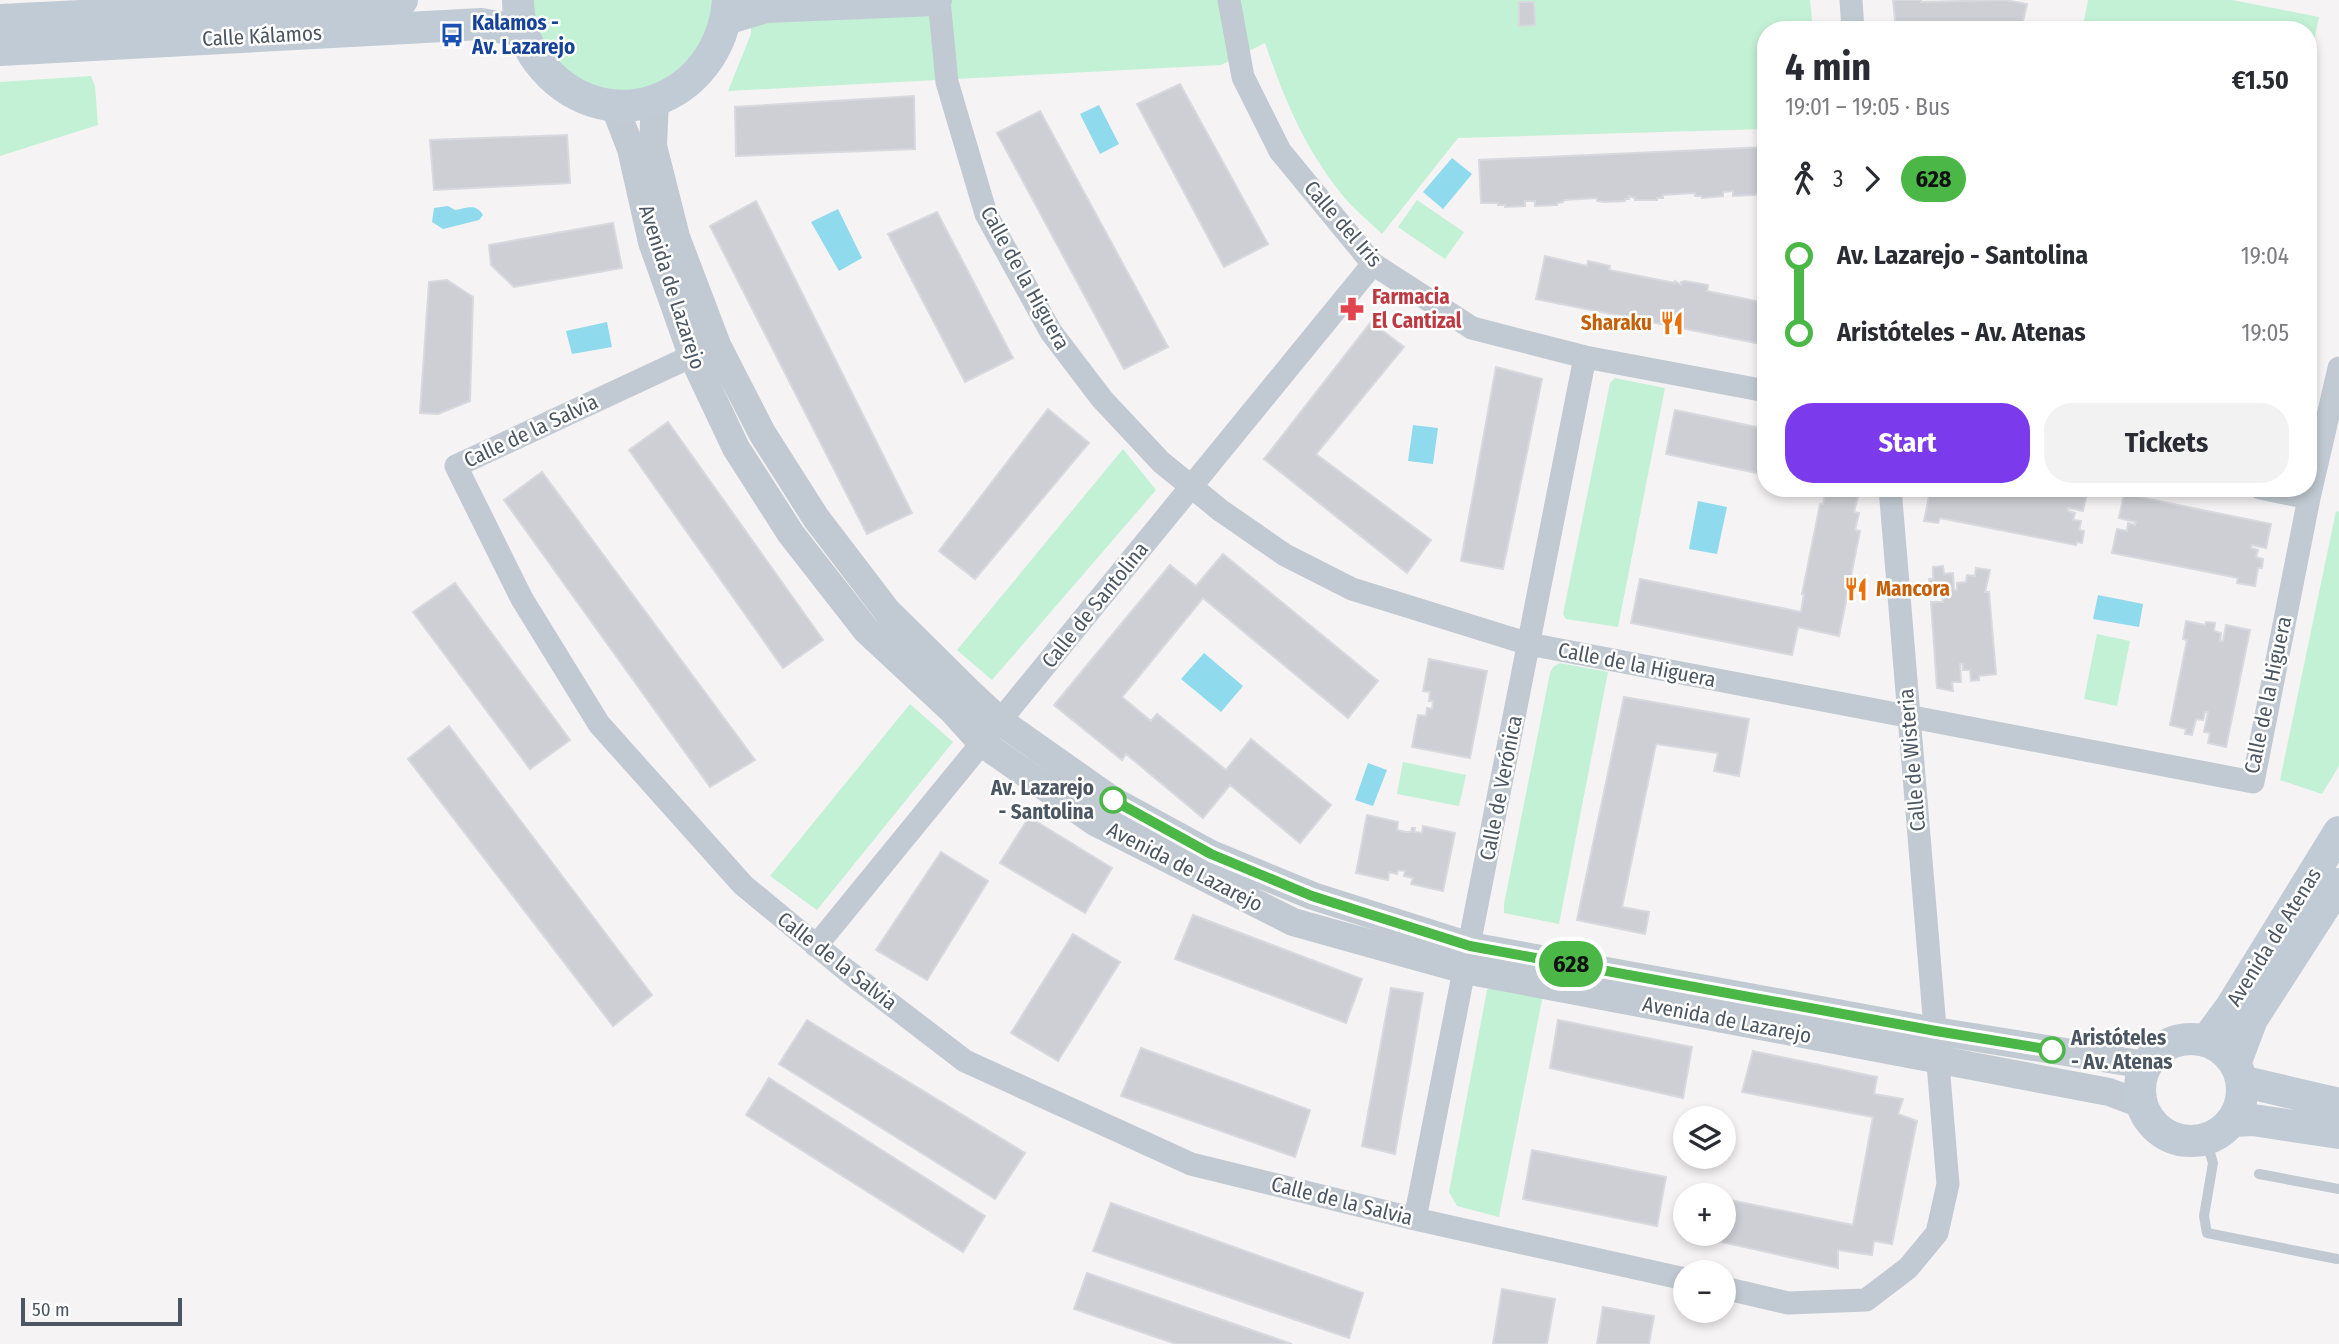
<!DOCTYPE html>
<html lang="en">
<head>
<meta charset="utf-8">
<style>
	:root { --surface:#fff; --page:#f2f2f3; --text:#2b2b33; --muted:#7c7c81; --accent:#7c3aed }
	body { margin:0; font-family:"Fira Sans Condensed",sans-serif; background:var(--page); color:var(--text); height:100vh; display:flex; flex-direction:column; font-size:26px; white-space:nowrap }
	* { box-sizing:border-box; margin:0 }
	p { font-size:23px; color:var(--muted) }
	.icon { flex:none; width:38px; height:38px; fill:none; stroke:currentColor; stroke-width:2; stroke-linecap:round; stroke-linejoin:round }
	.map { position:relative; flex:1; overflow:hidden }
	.sheet { position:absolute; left:1757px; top:21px; width:560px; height:476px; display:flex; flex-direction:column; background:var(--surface); border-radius:28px; box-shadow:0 4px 10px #0003 }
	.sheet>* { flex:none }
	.badge { padding:0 14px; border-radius:23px; font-size:24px; line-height:46px }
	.buttons { position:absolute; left:1673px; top:1106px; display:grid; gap:14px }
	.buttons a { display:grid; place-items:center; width:63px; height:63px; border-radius:50%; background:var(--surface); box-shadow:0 4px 10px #0003; font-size:35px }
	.scale { position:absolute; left:21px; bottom:18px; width:161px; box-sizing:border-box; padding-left:7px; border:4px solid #4a5661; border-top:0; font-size:19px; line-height:24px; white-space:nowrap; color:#4a5661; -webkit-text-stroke:5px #fff; paint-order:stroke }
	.map>.badge { position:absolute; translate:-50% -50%; box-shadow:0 0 0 4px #fff }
	.legs { display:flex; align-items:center; gap:10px; height:77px; padding:0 28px; font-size:23px }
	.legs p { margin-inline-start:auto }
	.headline { display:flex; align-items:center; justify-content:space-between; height:119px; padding:0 28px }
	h1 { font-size:38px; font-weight:700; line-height:52px }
	.cta { display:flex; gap:14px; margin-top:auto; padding:14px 28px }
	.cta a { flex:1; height:80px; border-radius:28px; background:var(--accent); color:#fff; font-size:28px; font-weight:700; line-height:80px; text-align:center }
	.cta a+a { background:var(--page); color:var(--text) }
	ul { padding:0 28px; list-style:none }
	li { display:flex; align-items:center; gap:24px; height:77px; font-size:26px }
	li i { display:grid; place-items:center; width:10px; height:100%; margin:0 9px; background:currentColor }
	li i::after { content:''; width:18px; height:18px; margin:-9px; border:5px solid; border-radius:50%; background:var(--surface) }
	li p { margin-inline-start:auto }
	li:first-child i { background:linear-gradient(#0000 50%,currentColor 0) }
	li:last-child i { background:linear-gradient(currentColor 50%,#0000 0) }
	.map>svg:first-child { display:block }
	.green { fill:#c3f1d5 }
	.water { fill:#90daee }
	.building { fill:#cdcfd5; stroke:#d7d9de; stroke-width:2 }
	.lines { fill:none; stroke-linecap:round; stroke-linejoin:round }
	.service { stroke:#c1cad2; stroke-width:10 }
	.minor { stroke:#c1cad2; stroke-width:23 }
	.tertiary { stroke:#c1cad2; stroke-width:28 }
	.secondary { stroke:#c1cbd6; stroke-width:32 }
	.line-1-casing { stroke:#fff; stroke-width:16 }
	.line-1 { stroke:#4ab747; stroke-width:10 }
	.stop-1-dot { fill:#fff; stroke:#4ab747; stroke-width:3.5 }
	.labels { text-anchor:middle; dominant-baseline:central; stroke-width:5; stroke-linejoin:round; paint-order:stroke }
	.transit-label { font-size:21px; font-weight:bold; fill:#164399; stroke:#fff; text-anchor:start }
	.street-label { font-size:21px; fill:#4a5661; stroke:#fff }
	.health-label { font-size:21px; font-weight:bold; fill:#be3a42; stroke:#fff; text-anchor:start }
	.food-label { font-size:21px; font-weight:bold; fill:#c56008; stroke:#fff; text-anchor:end }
	.stop-label { font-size:21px; font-weight:bold; fill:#4a5661; stroke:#fff; text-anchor:end }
</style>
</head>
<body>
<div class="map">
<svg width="2339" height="1344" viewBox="0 0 2339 1344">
	<rect width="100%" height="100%" fill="#f5f3f3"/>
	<path class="green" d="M527 0H717L709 41 663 87 598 94 544 56Z
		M751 0H1810L1813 30H1766V129L1458 138 1382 234C1368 220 1351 207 1340 192 1303 145 1284 98 1265 43L1221 65 728 91 751 34Z
		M2088 0H2232L2319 17 2308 70V30H2082Z
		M91 76 95 86 98 125 0 156V82Z
		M1417 200 1464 232 1445 259 1398 227Z
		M1615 378 1665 388 1618 627 1566 619 1563 614 1610 383Z
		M1123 449 1156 490 992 680 957 650Z
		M2336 511 2339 512V766L2322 794 2280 780Z
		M2097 634 2130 641 2117 706 2084 699Z
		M1560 663 1608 672 1559 924 1504 913V904L1550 673 1553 667Z
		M910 704 953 742 817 910 770 876Z
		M1403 762 1466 775 1459 806 1397 794Z
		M1494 985 1543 995 1499 1217 1457 1206 1449 1192 1487 990Z"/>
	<path class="water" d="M1099 105 1119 144 1100 154 1080 114Z
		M1452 158 1472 174 1443 209 1423 192Z
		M448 206 455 210C467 208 476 203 483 215L479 220 443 229 432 222 434 208Z
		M838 209 862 258 839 271 811 222Z
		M607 322 612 347 572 354 566 331Z
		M1413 425 1438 428 1433 464 1408 461Z
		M1698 501 1727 507 1717 554 1689 549Z
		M2098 595 2143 604 2139 627 2093 619Z
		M1204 653 1243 686 1221 712 1181 679Z
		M1368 763 1387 770 1373 806 1355 800Z"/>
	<path class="building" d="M1893 0H1921V2L2005 0 2027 4 2021 30H1896Z
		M1519 2H1534L1535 25 1519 26Z
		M1180 84 1268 244 1224 267 1137 104Z
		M914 96 915 149 736 156 735 107Z
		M1040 111 1168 347 1124 369 997 133Z
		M567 135 570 183 434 190 430 140Z
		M1766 147V189L1761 190V193L1754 195 1733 196V191L1723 192V196L1702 198V196H1695V193L1663 195V198H1657V200H1635V198L1629 196V199H1625V201L1604 202 1597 201V198L1564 200 1563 202 1557 203V205L1535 206V201H1525V206L1505 207V205H1498V203H1481L1479 160Z
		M756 201 912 513 867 534 710 226Z
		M937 212 1013 358 965 382 888 234Z
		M613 223 622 268 514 287 491 265 489 245Z
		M1545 256 1587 266 1588 261 1610 266 1609 270 1675 283V281L1681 285V282L1685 281 1708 285 1707 291 1766 303V345L1536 299Z
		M447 280 473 297 470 401 438 414 420 413 429 282Z
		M1371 322 1404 347 1316 454 1431 540 1407 573 1264 459Z
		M1496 367 1542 379 1503 569 1461 561Z
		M1048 409 1089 443 975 579 939 551Z
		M1675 410 1766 429V475L1666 454Z
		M668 422 823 640 783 668 629 450Z
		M542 472 755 760 710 787 504 500Z
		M1826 488H1852L1851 494 1858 496 1854 512 1859 513 1855 530 1860 531 1839 636 1798 627 1792 655 1631 623 1640 579 1801 612 1804 594H1802L1820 504H1823Z
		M1936 488H2088L2083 511 2068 508V511L2075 513 2073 520 2081 521 2079 530 2084 531 2082 543 2077 542 2076 545 1940 518 1938 523 1924 521 1930 491 1935 492Z
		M2124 494 2271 524 2266 548 2252 545 2251 548 2258 550 2256 557 2263 559 2262 568H2258L2255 586 2237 583 2238 578 2112 553 2117 529 2127 531 2128 523 2135 525 2136 522 2119 518Z
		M1223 554 1378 681 1348 718 1203 598 1122 697 1151 721 1157 714 1226 770 1251 739 1331 805 1300 843 1230 785 1203 818 1126 754 1122 760 1054 705 1170 565 1196 586Z
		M1943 566 1944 574 1953 573 1954 590H1957V583L1966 582 1967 575 1975 576 1976 568 1990 570 1985 592H1989L1996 674 1979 676V680L1971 681 1970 670H1963V664H1960L1961 682H1952L1953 691 1937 688 1931 602H1943L1942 595 1930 597 1929 579H1933V567Z
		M455 583 570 740 530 769 413 612Z
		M2186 621 2205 625 2206 622 2215 623 2214 631 2221 633 2220 641H2223L2226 625 2250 630 2226 747 2208 743 2210 733 2204 732 2208 712H2205L2203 720 2196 719 2192 735 2185 734 2186 729 2170 725 2187 640 2183 639Z
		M1429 659 1487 671 1470 758 1412 747 1418 715 1426 716 1427 708 1432 709 1433 701H1429L1430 692 1423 691Z
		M1624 697 1749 719 1739 776 1714 771 1718 753 1656 744 1622 907 1649 912 1645 934 1577 920Z
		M449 726 652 995 613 1026 408 759Z
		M1367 815 1398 822 1397 830 1406 832H1411L1412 828H1415L1414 832 1422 833 1423 826 1455 833 1443 891 1411 884 1413 878 1404 876 1405 871 1398 870 1397 874 1389 872 1388 880 1356 873Z
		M1029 817 1112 868 1085 913 1000 863Z
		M941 852 988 881 927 980 876 950Z
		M1193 915 1362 979 1346 1023 1175 959Z
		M1073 934 1120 962 1058 1061 1011 1033Z
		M1391 988 1423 993 1395 1154 1362 1146Z
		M807 1020 1025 1153 995 1199 779 1064Z
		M1558 1020 1692 1047 1683 1098 1550 1068Z
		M1141 1048 1310 1110 1295 1157 1121 1096Z
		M1753 1051 1877 1077 1874 1094 1903 1099 1898 1114 1917 1121 1892 1244 1874 1241 1872 1255 1838 1250V1268L1717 1241 1718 1234H1724L1725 1199 1853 1225 1873 1117 1742 1092Z
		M769 1078 985 1216 963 1252 746 1115Z
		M1532 1150 1666 1177 1657 1226 1523 1199Z
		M1111 1203 1363 1293 1349 1338 1093 1251Z
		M1087 1273 1292 1344H1176L1074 1309Z
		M1502 1289 1555 1299 1547 1344H1493Z
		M1603 1307 1654 1316 1649 1344H1597Z"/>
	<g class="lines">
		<path class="service" d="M2206 1140 2213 1163 2204 1216 2207 1233 2337 1259
			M2259 1174 2339 1189"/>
		<path class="minor" d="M939 0 947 82 986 214 1051 332 1102 399 1161 462 1220 510 1285 555 1352 589 1529 644 2253 782 2309 498 2339 368
			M1229 0 1243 77 1280 151 1373 264 1472 328 1585 357 1766 391
			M1851 0 1853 30
			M707 349 456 466 522 599 599 724 743 885 846 970 965 1061 1191 1164 1415 1219 1685 1279
			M2260 488 2309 498
			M816 946 1373 264
			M1415 1219 1585 357
			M1724 1288 1788 1303 1866 1300 1908 1268 1937 1233 1948 1184 1890 488"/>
		<path class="tertiary" d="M655 100 653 146 676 237 717 345 762 433 816 518 887 611 970 693 1000 721 1112 800 1211 854 1313 896 1470 946 1935 1031 2146 1065
			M614 105 631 149 652 242 692 355 736 448 791 534 866 630 953 711 982 743 1095 822 1293 922 1465 970 2109 1092 2141 1104"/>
		<path class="secondary" d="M518 0C518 21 525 44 538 61 602 145 720 103 728 0
			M726 19 766 7 936 0
			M0 20 402 0
			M0 50 481 24 522 31
			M2140 1090a51 51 0 1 1 102 0a51 51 0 1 1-102 0Z
			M2206 1041 2231 1007 2339 832
			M2235 1064 2252 1019 2339 884
			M2241 1081 2339 1104
			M2232 1121 2253 1120 2339 1133"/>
	</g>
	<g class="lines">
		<g class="line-1-casing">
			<path id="line-1" d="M1113 800 1211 854 1312 896 1470 946 1936 1031 2052 1050"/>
		</g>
		<use href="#line-1" class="line-1"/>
	</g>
	<defs>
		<g id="bus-bare" transform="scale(1.89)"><path d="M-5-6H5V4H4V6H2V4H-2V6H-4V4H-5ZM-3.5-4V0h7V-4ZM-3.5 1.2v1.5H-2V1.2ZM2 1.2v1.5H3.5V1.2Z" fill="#1a4fb4" stroke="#fff" stroke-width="2.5" paint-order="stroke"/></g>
		<g id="pharmacy-bare" transform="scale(1.89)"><path d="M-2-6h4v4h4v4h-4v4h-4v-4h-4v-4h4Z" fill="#e0444e" stroke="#fff" stroke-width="2.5" paint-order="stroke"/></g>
		<g id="restaurant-bare" transform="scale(1.89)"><path d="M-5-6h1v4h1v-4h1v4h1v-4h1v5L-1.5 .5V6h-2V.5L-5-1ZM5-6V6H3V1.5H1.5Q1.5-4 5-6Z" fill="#e8710a" stroke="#fff" stroke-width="2.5" paint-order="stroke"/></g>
	</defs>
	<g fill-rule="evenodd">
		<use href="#bus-bare" x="452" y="35"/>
		<use href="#pharmacy-bare" x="1352" y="309"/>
		<use href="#restaurant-bare" x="1672" y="323"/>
		<use href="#restaurant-bare" x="1856" y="589"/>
	</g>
	<g class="stop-1-dot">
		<circle cx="1113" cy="800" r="12"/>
		<circle cx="2052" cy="1050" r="12"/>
	</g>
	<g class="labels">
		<g class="transit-label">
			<text x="472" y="23">Kalamos -<tspan x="472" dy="24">Av. Lazarejo</tspan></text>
		</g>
		<g class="street-label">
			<text transform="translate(262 36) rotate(-3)">Calle Kálamos</text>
			<text transform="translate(1343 224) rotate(49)">Calle del Iris</text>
			<text transform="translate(1025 278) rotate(61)">Calle de la Higuera</text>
			<text transform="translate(672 287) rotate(72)">Avenida de Lazarejo</text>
			<text transform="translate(531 431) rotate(-25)">Calle de la Salvia</text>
			<text transform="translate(1095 605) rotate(-51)">Calle de Santolina</text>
			<text transform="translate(1637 665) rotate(11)">Calle de la Higuera</text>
			<text transform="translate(2268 695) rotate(-78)">Calle de la Higuera</text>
			<text transform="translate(1912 760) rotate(-95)">Calle de Wisteria</text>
			<text transform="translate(1501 788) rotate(-79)">Calle de Verónica</text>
			<text transform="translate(1185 867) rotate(27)">Avenida de Lazarejo</text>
			<text transform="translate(2274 937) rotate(-58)">Avenida de Atenas</text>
			<text transform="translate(837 961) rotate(38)">Calle de la Salvia</text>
			<text transform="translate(1727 1020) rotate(11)">Avenida de Lazarejo</text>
			<text transform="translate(1342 1201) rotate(14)">Calle de la Salvia</text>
		</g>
		<g class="health-label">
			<text x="1372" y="297">Farmacia<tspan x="1372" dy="24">El Cantizal</tspan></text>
		</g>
		<g class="food-label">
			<text x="1652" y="323">Sharaku</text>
			<text x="1876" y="589" text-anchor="start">Mancora</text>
		</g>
		<g class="stop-label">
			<text x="1094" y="788">Av. Lazarejo<tspan x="1094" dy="24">- Santolina</tspan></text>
			<text x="2071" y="1038" text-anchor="start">Aristóteles<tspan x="2071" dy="24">- Av. Atenas</tspan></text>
		</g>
	</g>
</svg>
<div class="buttons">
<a><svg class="icon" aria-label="layers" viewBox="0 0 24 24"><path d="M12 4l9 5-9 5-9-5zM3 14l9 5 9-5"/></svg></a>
<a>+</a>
<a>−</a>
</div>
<div class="scale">50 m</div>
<b class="badge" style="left:1571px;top:964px;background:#4ab747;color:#111">628</b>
<section class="sheet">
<div class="headline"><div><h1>4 min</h1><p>19:01 – 19:05 · Bus</p></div><b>€1.50</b></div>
<div class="legs"><svg class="icon" aria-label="walk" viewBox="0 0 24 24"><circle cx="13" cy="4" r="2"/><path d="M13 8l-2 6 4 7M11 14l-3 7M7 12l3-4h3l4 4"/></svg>3<svg class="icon" aria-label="forward" viewBox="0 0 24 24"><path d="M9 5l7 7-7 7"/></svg><b class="badge" style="background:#4ab747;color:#111">628</b></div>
<ul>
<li><i style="color:#4ab747"></i><b>Av. Lazarejo - Santolina</b><p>19:04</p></li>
<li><i style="color:#4ab747"></i><b>Aristóteles - Av. Atenas</b><p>19:05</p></li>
</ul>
<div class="cta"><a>Start</a><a>Tickets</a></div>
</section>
</div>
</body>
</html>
